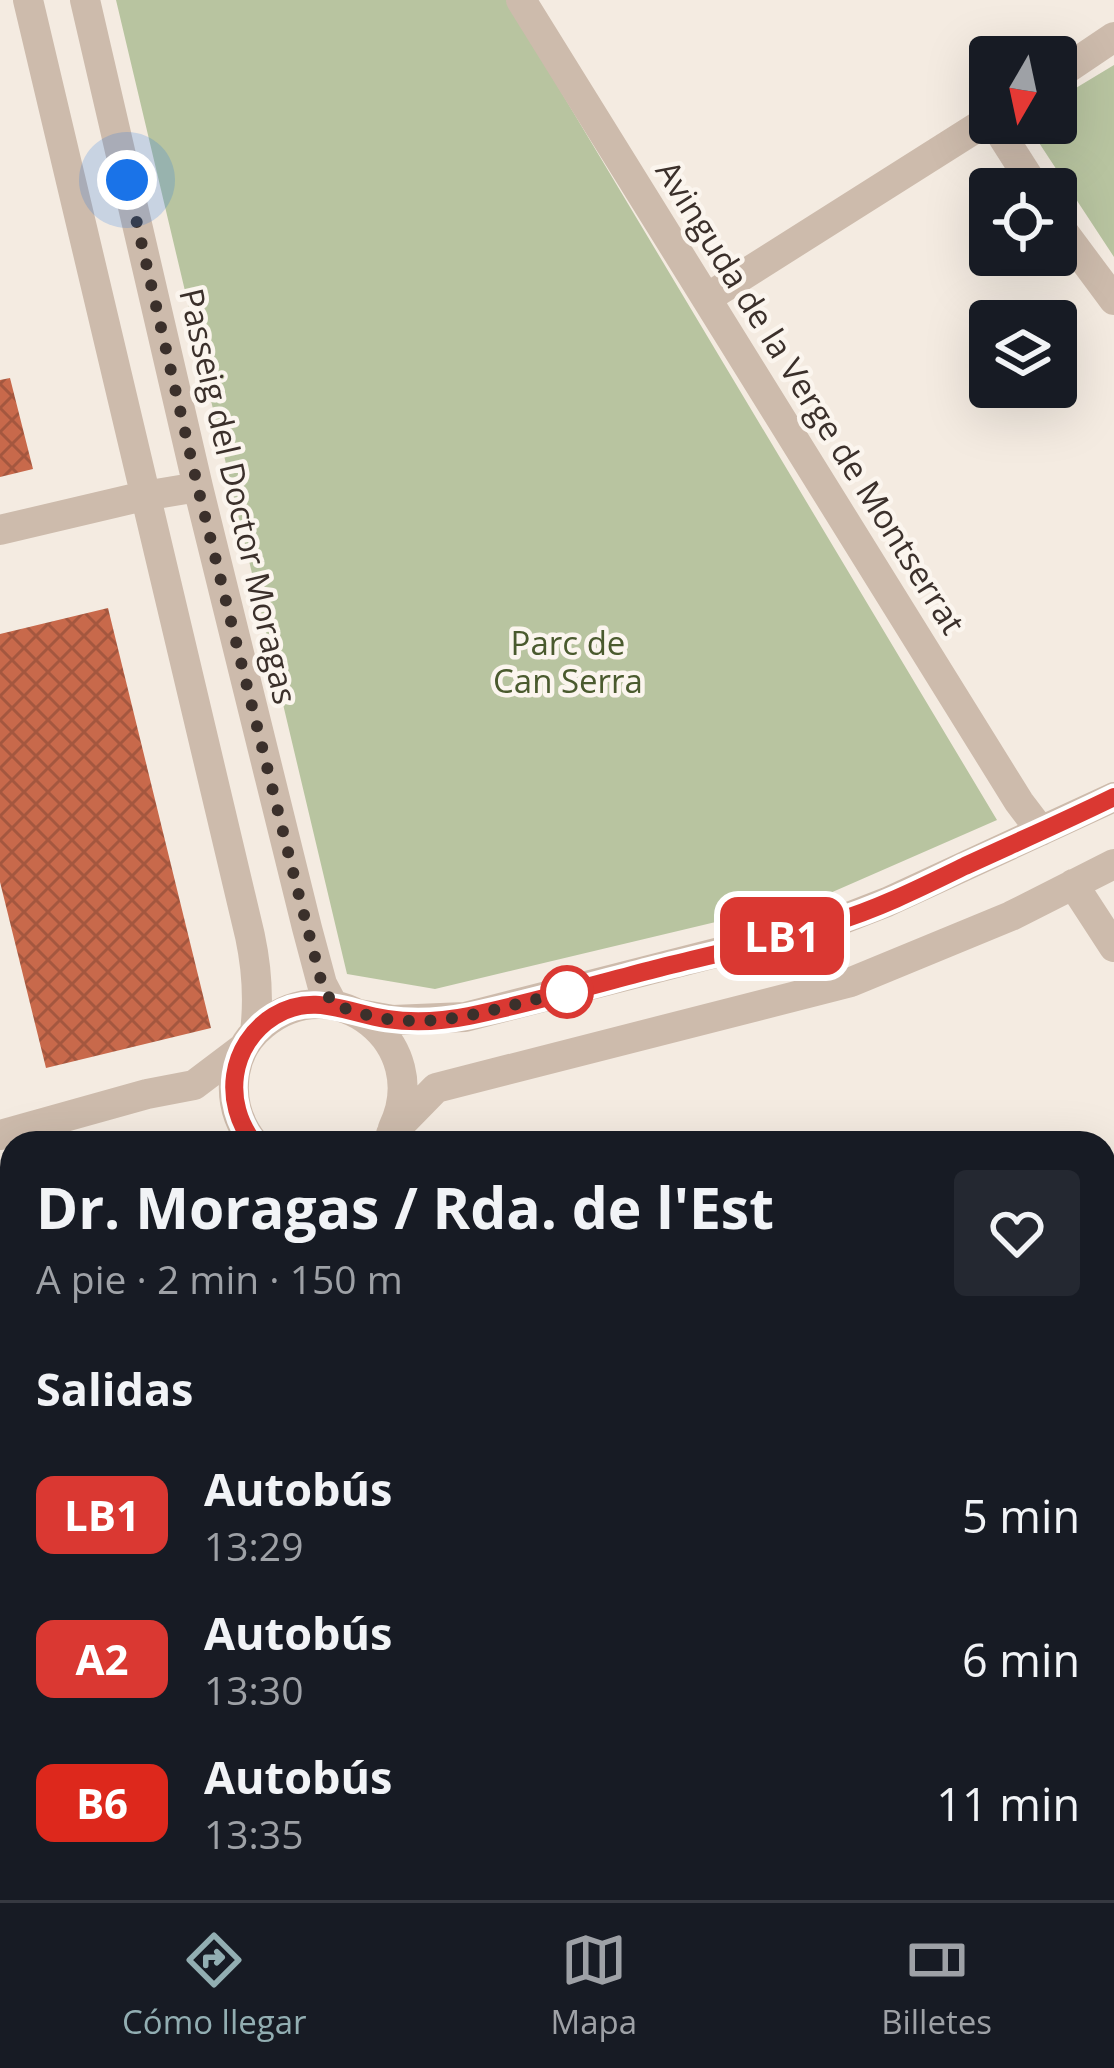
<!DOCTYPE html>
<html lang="es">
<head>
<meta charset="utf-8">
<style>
	:root { --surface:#171b24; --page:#242831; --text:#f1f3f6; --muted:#9ea1a6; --line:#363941; --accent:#92aeb2 }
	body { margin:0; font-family:"Open Sans",sans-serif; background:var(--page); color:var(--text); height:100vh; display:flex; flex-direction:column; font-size:45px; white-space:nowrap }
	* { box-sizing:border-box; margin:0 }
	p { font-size:39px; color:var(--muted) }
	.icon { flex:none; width:66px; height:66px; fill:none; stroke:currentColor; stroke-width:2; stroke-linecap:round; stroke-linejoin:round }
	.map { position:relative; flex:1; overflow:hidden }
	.side { position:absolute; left:0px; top:1131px; width:1116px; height:771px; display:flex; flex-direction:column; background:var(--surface); border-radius:36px 36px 0 0; box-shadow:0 12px 48px #0002 }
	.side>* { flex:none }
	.badge { padding:0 24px; border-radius:18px; font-size:42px; line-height:78px }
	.needle { width:78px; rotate:189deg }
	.tools { position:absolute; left:969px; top:36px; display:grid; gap:24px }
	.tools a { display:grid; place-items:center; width:108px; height:108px; border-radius:12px; background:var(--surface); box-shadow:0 12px 48px #0002; font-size:60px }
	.you { position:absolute; width:60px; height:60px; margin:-30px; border:9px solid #fff; border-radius:50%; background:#1a73e8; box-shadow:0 0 0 18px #1a73e833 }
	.map>.badge { position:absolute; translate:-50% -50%; box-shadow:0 0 0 6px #fff }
	h2 { padding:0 36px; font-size:45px; line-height:108px }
	.round { display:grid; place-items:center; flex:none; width:126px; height:126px; border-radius:12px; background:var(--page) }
	.summary { display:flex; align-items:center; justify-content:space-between; height:204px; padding:0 36px }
	h1 { font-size:57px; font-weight:700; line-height:90px }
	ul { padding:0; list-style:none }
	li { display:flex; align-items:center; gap:36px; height:144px; padding:0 36px }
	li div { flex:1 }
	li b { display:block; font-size:45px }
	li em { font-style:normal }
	li .badge { min-width:132px; font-weight:700; text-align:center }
	.tabs { display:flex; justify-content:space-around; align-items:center; height:168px; border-top:3px solid var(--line); background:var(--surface); font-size:33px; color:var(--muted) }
	.tabs a { display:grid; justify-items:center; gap:6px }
	.tabs .selected { color:var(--accent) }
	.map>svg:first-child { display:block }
	.green { fill:#b8c4a0 }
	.building { fill:url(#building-cross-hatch) }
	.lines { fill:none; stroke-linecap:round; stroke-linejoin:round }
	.path { stroke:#b9a596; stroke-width:8; stroke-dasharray:6 6; stroke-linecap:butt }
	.minor { stroke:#cdbbac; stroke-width:30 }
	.line-casing { stroke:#fff; stroke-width:27 }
	.line { stroke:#da3832; stroke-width:18 }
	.walk { stroke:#3b302b; stroke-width:12; stroke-dasharray:0 21.6 }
	.stop-dot { fill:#fff; stroke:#da3832; stroke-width:6 }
	.labels { text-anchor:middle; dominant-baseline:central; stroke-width:9; stroke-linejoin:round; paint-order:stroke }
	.street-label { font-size:33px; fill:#3b302b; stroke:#fbf5ee }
	.park-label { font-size:33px; fill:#4a5a2e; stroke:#fbf5ee }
</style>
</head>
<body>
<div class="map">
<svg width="1114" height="1900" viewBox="0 0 1114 1900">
	<defs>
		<pattern id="building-cross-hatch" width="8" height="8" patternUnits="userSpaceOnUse" patternTransform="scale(3)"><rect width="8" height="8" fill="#c8694b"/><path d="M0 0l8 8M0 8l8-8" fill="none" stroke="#a4573f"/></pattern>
	</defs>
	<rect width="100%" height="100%" fill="#f4ebe1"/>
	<path class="green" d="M116 0H506L997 820 821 897 435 989 347 974Z
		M1114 65V257L1026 123H1056V100Z"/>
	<path class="building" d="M10 378 33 469 0 477V380Z
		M108 608 211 1028 46 1068 0 882V634Z
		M12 1240V1890H435L438 1900H0V1243Z
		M1114 1691V1741H1113L1104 1711V1694Z
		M936 1890H1076L1079 1900H905Z"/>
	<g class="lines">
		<path class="path" d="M182 1143 204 1137"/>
		<path class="minor" d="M28 0 250 936C257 969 259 999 255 1032
			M85 0 198 487 307 928 322 984 333 1005
			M521 0 1019 802 1041 831
			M1056 76 1114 37
			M994 123 1036 189
			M1056 222 1114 300
			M707 298 990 119
			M0 530 144 496 198 487
			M1073 884 1114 947
			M359 1014 393 1020 465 1017 833 923 887 902 1114 797
			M391 1134 436 1088 851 982 1011 916 1114 864
			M0 1135 147 1094 194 1085 243 1048
			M254 1143C237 1122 231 1099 235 1073 238 1054 248 1037 263 1025 335 965 434 1044 393 1128
			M0 1202 12 1199
			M1104 1521 1114 1512
			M541 1890 543 1900
			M1091 1890 1093 1900
			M789 1900 822 1890"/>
	</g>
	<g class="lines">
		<g class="line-casing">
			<path id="line" d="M254 1143C222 1103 229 1044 274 1016 313 992 347 1013 387 1019 413 1023 444 1021 469 1016 531 1003 593 985 655 969 713 954 774 942 831 923 878 909 922 887 965 866 1015 843 1065 821 1114 797"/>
		</g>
		<use href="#line" class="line"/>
		<path class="walk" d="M127 180 198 488 296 884 322 984 333 1005C352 1010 369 1017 388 1019 449 1028 509 1004 567 992"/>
	</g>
	<circle class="stop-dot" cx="567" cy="992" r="24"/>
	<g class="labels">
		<g class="street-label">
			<text transform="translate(811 397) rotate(58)">Avinguda de la Verge de Montserrat</text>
			<text transform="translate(239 496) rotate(77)">Passeig del Doctor Moragas</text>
		</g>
		<g class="park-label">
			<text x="568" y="642">Parc de<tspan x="568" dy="38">Can Serra</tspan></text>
		</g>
	</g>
</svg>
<div class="tools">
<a><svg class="needle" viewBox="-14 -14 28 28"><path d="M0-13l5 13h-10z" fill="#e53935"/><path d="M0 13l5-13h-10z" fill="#9ea1a6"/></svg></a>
<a><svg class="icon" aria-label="locate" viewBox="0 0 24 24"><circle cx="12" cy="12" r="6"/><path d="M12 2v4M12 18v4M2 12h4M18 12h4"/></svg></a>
<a><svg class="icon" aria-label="layers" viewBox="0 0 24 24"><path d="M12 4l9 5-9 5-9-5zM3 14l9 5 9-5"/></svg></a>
</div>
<div class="you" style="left:127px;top:180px"></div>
<b class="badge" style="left:782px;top:936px;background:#da3832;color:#fff">LB1</b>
<section class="side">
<div class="summary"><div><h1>Dr. Moragas / Rda. de l'Est</h1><p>A pie · 2 min · 150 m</p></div><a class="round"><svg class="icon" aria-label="heart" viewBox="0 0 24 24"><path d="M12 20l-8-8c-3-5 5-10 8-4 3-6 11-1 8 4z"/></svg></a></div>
<h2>Salidas</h2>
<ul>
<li><span class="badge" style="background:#da3832;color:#fff">LB1</span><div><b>Autobús</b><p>13:29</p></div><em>5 min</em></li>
<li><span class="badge" style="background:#da3832;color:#fff">A2</span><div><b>Autobús</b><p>13:30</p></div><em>6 min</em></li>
<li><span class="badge" style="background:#dd281c;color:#fff">B6</span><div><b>Autobús</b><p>13:35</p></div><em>11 min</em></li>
</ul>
</section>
</div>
<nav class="tabs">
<a class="selected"><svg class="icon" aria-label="directions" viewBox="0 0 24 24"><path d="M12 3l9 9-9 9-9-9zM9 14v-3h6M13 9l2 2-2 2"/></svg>Cómo llegar</a>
<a><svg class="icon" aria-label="map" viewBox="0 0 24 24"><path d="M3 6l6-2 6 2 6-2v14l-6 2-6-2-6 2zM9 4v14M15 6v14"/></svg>Mapa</a>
<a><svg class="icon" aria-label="tickets" viewBox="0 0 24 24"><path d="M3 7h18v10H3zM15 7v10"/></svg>Billetes</a>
</nav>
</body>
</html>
